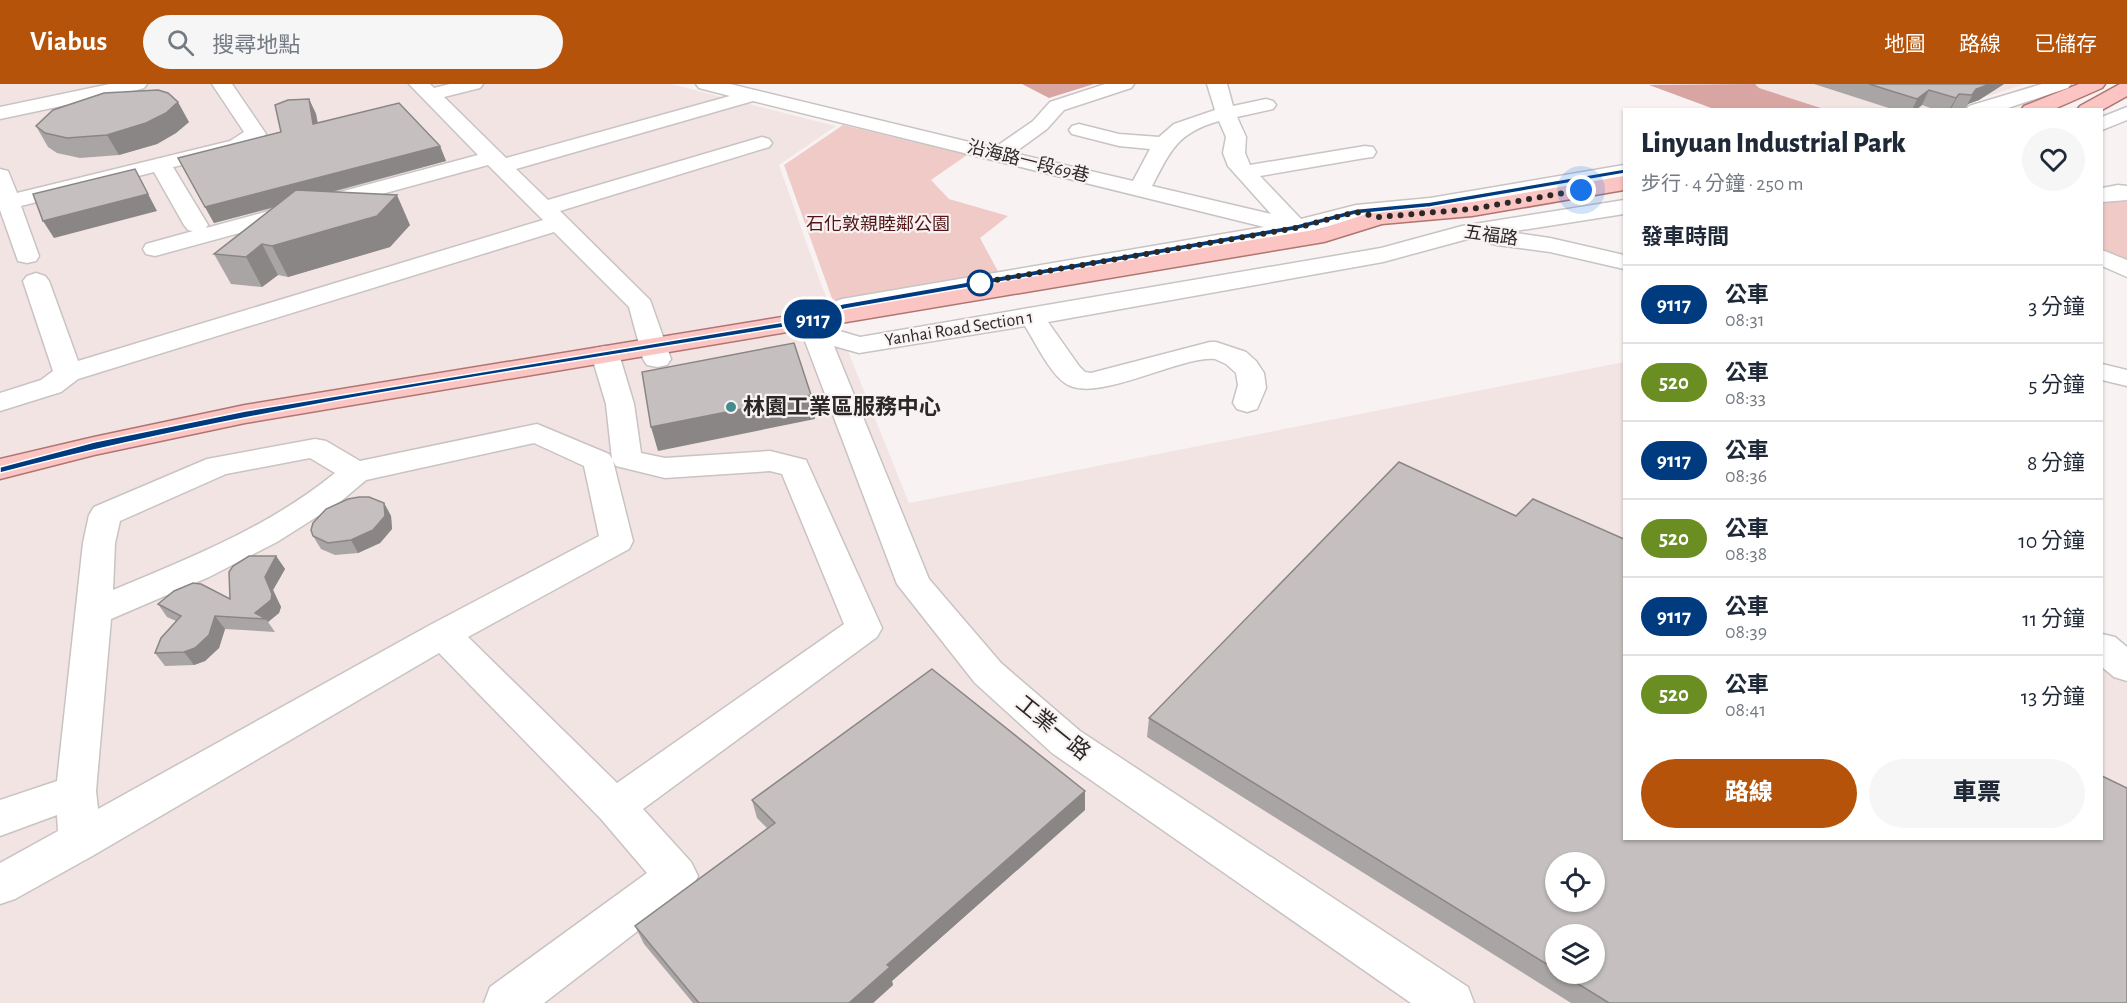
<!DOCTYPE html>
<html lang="zh-TW">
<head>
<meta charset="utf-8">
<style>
	:root { --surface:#fff; --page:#f6f6f7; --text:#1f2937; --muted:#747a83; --line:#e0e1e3; --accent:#b45309 }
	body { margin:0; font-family:"Alegreya Sans","Noto Sans TC",sans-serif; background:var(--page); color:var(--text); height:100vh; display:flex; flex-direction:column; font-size:22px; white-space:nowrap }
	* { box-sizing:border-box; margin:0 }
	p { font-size:20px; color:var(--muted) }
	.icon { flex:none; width:33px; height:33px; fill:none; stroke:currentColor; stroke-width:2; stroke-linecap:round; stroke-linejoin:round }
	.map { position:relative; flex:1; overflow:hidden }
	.sheet { position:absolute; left:1623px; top:24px; width:480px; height:732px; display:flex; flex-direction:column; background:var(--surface); border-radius:0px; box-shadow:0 2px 4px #0004 }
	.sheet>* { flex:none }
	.badge { padding:0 12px; border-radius:20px; font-size:21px; line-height:39px }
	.buttons { position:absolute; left:1545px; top:768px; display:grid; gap:12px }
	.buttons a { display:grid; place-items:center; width:60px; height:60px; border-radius:50%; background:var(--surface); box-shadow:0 2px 4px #0004; font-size:30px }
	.you { position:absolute; width:30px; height:30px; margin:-15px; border:4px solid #fff; border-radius:50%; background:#1a73e8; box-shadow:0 0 0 9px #1a73e833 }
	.map>.badge { position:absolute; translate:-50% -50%; box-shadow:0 0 0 3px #fff }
	h2 { padding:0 18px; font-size:22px; line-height:54px }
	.round { display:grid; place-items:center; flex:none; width:63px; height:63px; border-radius:32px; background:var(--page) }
	.head { display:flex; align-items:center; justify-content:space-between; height:102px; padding:0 18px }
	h1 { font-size:28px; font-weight:800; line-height:45px }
	.cta { display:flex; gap:12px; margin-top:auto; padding:12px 18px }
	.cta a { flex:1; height:69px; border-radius:36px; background:var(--accent); color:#fff; font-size:24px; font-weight:800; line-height:69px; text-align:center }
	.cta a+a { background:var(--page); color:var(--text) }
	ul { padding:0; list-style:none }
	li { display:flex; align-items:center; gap:18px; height:78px; padding:0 18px; border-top:2px solid var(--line) }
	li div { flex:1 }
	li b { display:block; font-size:22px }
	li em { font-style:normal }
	li .badge { min-width:66px; font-weight:700; text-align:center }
	header { display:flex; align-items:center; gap:36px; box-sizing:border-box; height:84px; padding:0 30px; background:var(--accent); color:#fff }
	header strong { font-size:28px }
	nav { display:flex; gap:33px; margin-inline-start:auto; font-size:21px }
	.search { width:420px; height:54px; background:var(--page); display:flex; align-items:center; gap:15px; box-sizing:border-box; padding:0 21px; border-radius:33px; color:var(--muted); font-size:22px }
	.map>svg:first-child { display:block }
	.built { fill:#f2e4e3; fill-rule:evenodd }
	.green { fill:#f0cac7 }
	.forest { fill:#d8a5a2 }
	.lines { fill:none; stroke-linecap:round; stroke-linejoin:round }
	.minor-casing { stroke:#c9c3c3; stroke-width:3 }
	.major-casing { stroke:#b07571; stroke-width:3 }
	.minor { fill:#fff; fill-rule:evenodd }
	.major { fill:#fac5c2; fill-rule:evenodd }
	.wall { fill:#a9a5a4; fill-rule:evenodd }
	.shaded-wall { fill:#8a8686 }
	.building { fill:#c5c0bf; stroke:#8a8686; stroke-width:1.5; fill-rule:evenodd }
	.line { fill:#003b80; stroke:#fff; stroke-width:1.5 }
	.walk { stroke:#2b2828; stroke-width:6; stroke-dasharray:0 10.8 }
	.stop-dot { fill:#fff; stroke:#003b80; stroke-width:3 }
	.poi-dot { fill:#448c8e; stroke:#f8f3f2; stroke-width:2 }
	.labels { text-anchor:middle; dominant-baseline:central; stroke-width:4.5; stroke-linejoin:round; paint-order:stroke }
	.far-street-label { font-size:18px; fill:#2b2828; stroke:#f8f3f2 }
	.far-park-label { font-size:18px; fill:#521517; stroke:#f8f3f2 }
	.poi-label { font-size:22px; font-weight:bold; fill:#2b2828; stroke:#f8f3f2; text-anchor:start }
	.street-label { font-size:22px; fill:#2b2828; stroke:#f8f3f2 }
</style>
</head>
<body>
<header>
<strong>Viabus</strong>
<div class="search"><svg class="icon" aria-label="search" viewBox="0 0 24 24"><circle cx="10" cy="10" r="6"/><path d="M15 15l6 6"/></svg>搜尋地點</div>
<nav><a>地圖</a><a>路線</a><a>已儲存</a></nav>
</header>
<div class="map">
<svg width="2127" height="919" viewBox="0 0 2127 919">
	<rect width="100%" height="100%" fill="#f8f3f2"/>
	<path class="built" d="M0 0H671L836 42 779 81 821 200 909 419 1624 278V754H2102V577L2127 597V919H0ZM1556 778H1594V818H1556ZM1556 850H1594V890H1556Z
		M1755 0H2025L1992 11 1932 26 1824 25 1759 4Z"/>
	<path class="green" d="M843 41 967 71 931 96 949 115 1008 132 980 154 1001 193 834 220 784 81Z
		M2114 112 2127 118V177L2102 164V114Z"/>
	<path class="forest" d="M1022 0H1094L1049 14Z
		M1755 0 1759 4 1824 25H1714L1649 1Z"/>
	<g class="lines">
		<g class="minor-casing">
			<path id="minor" d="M110 0H147L144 4 137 6 0 35V23Z
				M212 0H232L266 50C252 70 197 77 173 83L208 141 206 144 478 71 409 0H430L434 4 450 0H483L480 4 444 13 506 74 730 12 699 4 696 0H730L994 64 1033 37 1050 18 1105 0H1134L1131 4 1064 26 1047 45 1014 69 1133 97 1150 65 1119 62 1072 50 1069 46 1072 42 1079 40 1119 50 1159 53 1174 40 1215 26 1207 0H1227L1233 22 1266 15 1273 17 1276 21 1273 25 1237 33 1246 53 1245 69 1250 81 1365 62 1373 63 1376 68 1373 73 1365 74 1260 92 1301 135 1356 121 1430 114 1624 81V94L1430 128 1357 135 1296 151 848 230 825 239 826 243 860 253 1381 164 1462 142 1624 116V130L1509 148 1550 154 1624 171V185L1550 168 1497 161 1489 159 1486 152 1464 156 1383 178 1048 238 1079 282 1085 288 1091 289 1210 258H1216L1246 268 1256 277 1264 289 1266 304 1257 325 1247 328 1237 325 1233 319 1238 301 1236 289 1226 280 1215 275C1178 272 1095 321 1065 299 1050 289 1035 258 1025 242L859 269 834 262 929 495 1001 579 1080 647 1468 903 1474 919H1411L1052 669 975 599 897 500 797 236 801 230 842 215 1264 143 753 17 516 85 548 116 755 55 762 53 769 55 772 59 769 63 560 127 650 216 671 275 667 281 657 283 647 281 643 275 629 223 554 148 78 295 61 308 0 327V309L41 296 53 287 23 197 27 192 36 189 45 192 49 197 78 277 543 136 488 81 155 172 146 170 143 165 146 160 193 147 188 146 184 141 154 88 21 122 39 172 36 177 27 179 18 177 0 126V85L8 87 17 109 230 57 244 48ZM1219 37 1226 53 1223 69 1228 82 1271 130 1152 102C1171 66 1177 49 1219 37Z
				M2042 0H2071L2068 4 2002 26H1966L1969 22Z
				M2127 23V36L2102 46V33Z
				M2118 101 2127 102V116L2102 118V104Z
				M2102 166 2127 176V193L2102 182Z
				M605 262 615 264 619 270 634 320 641 369 665 374 770 367 806 376 882 544 877 553 643 725 691 778 698 792 691 806 544 919H484L490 903 647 789 601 735 439 569 94 771 15 815 0 820V779L58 747 57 731 0 752V716L57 697 83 459 89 431 94 423 207 375 315 355 326 357 360 377 537 340 609 370 612 375 606 320 591 270 595 264ZM534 359 584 382 599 452 430 541 98 725 96 707 111 535 209 493 277 458 340 418 366 396ZM310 374 335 389C269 443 190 474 113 506L115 459 120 437 226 390ZM613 377 616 382 665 394 770 387 782 390 844 540 617 699 468 553 629 465 633 457Z
				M2102 280 2127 286V302L2102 296Z
				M2102 550 2115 553 2127 563V597L2114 593 2102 583Z"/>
		</g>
		<g class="major-casing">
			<path id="major" d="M2079 0H2105L2102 4 2052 26H2021L2024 22Z
				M2120 0H2127V12L2102 26H2077L2080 22Z
				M1624 92V106L1472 132 1382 140 1324 158 245 339 94 371 0 395V375L94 353 245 321 1320 145 1379 126 1472 118Z"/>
		</g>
		<use href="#minor" class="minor"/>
		<use href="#major" class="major"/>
	</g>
	<path class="wall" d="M1814 0H2004L1979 16 1968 20 1964 26H1936L1922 21 1916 26H1895Z
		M309 15 316 30 318 39 440 62 446 77 333 108 410 141 390 163 288 193 278 191 262 203 231 200 214 170 273 124 214 139 178 74 281 48Z
		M189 38 176 49 157 60 119 71 80 74 57 69 48 63 36 42Z
		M384 419 391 432 392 445 380 459 358 469 335 471 321 465 313 452Z
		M276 472 285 485 273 506 281 523 279 529 268 538 275 548 225 545 219 564 205 577 194 581 165 582 155 569 176 537 167 533 158 520 230 515Z
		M1149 634 1624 754 2127 919H1571L1147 653ZM1556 850 1594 890H1556Z
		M1085 707V726L892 897 893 901 873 919H693L644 860 635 842 767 744 757 734 752 716Z"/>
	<path class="shaded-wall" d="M1990 0H2004L1979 16 1968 20 1964 26 1976 5Z
		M1929 6 1922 21 1916 26H1912L1917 15Z
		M1959 10 1951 25 1949 26 1956 14Z
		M309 15 316 30 320 56 313 40Z
		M178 18 189 38 176 49 157 60 119 71 107 51Z
		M440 62 446 77 214 139 205 123Z
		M135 85 157 127 54 154 43 137Z
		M397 111 410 141 390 163 288 193 272 162Z
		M262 160 278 191 262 203 246 173Z
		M811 311 815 335 658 367 651 343Z
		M384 419 391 432 392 445 380 459 358 469 351 456Z
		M276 472 285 485 273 506 281 523 279 529 268 538 266 535 255 529 265 493Z
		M215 532 225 545 219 564 205 577 194 581 184 568Z
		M1085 707V726L892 897 893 901 873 919H849L887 881Z"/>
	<path class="building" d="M1869 0H1990L1976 5 1972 11 1959 10 1956 14 1929 6 1917 15Z
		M158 6 168 9 178 18 166 29 146 39 107 51 67 54 45 49 36 42 53 26 104 9Z
		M309 15 313 40 399 19 440 62 205 123 178 74 281 48 275 21 288 16Z
		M135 85 148 110 43 137 33 110Z
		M296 106 397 111 377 132 272 162 262 160 246 173 214 170Z
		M794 259 811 311 651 343 642 288Z
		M1399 378 1516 432 1533 415 1624 455V754H2102V692L2127 704V919H1609L1562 890H1594V850H1556V886L1149 634ZM1556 778H1594V818H1556Z
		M359 413H369L384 419 385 432 373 446 351 456 328 459 313 452 311 446 313 439 326 425 348 415Z
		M249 472H276L265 493 272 510 271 516 255 529 266 535 215 532 209 551 195 564 184 568 155 569 161 554 181 532 158 520 174 507 193 499 201 500 230 515 229 488 233 482Z
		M932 585 1085 707 887 881 890 883 849 919H699L635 842 775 739 752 716Z"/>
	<path class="line" d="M1624 85H1627V89L1430 123 1357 130 1296 146 845 225 810 239C539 284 266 320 0 389V383L94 358 245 327 808 234 842 220 1295 141 1356 125 1430 118Z"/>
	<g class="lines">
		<path class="walk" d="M980 199H978L1296 144 1356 128 1379 133 1472 125 1581 106"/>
	</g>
	<circle class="stop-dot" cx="980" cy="199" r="12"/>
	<circle class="poi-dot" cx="731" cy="323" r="6"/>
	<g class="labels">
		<g class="far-street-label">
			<text transform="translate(1028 78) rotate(14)">沿海路一段69巷</text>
			<text transform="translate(1491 152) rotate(8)">五福路</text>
			<text transform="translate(959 245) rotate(-9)">Yanhai Road Section 1</text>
		</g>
		<g class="far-park-label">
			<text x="878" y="141">石化敦親睦鄰公園</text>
		</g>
		<g class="poi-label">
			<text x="743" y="323">林園工業區服務中心</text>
		</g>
		<g class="street-label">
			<text transform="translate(1053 644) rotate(39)">工業一路</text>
		</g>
	</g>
</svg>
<div class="buttons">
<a><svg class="icon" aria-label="locate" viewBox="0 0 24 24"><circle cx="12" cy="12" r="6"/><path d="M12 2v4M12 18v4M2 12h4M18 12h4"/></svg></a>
<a><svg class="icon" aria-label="layers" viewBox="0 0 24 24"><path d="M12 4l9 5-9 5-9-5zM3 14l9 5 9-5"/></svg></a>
</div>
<div class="you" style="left:1581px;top:106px"></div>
<b class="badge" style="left:813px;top:235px;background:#003b80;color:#fff">9117</b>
<section class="sheet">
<div class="head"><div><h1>Linyuan Industrial Park</h1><p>步行 · 4 分鐘 · 250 m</p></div><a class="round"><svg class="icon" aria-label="heart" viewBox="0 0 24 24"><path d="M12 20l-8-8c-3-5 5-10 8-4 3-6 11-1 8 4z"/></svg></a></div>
<h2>發車時間</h2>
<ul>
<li><span class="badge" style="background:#003b80;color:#fff">9117</span><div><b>公車</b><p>08:31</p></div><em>3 分鐘</em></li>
<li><span class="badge" style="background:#6b8e23;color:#fff">520</span><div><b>公車</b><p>08:33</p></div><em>5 分鐘</em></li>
<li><span class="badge" style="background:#003b80;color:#fff">9117</span><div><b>公車</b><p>08:36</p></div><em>8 分鐘</em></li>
<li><span class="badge" style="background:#6b8e23;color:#fff">520</span><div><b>公車</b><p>08:38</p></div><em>10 分鐘</em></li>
<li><span class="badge" style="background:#003b80;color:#fff">9117</span><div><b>公車</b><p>08:39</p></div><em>11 分鐘</em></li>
<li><span class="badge" style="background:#6b8e23;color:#fff">520</span><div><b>公車</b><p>08:41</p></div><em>13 分鐘</em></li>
</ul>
<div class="cta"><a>路線</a><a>車票</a></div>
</section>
</div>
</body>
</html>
